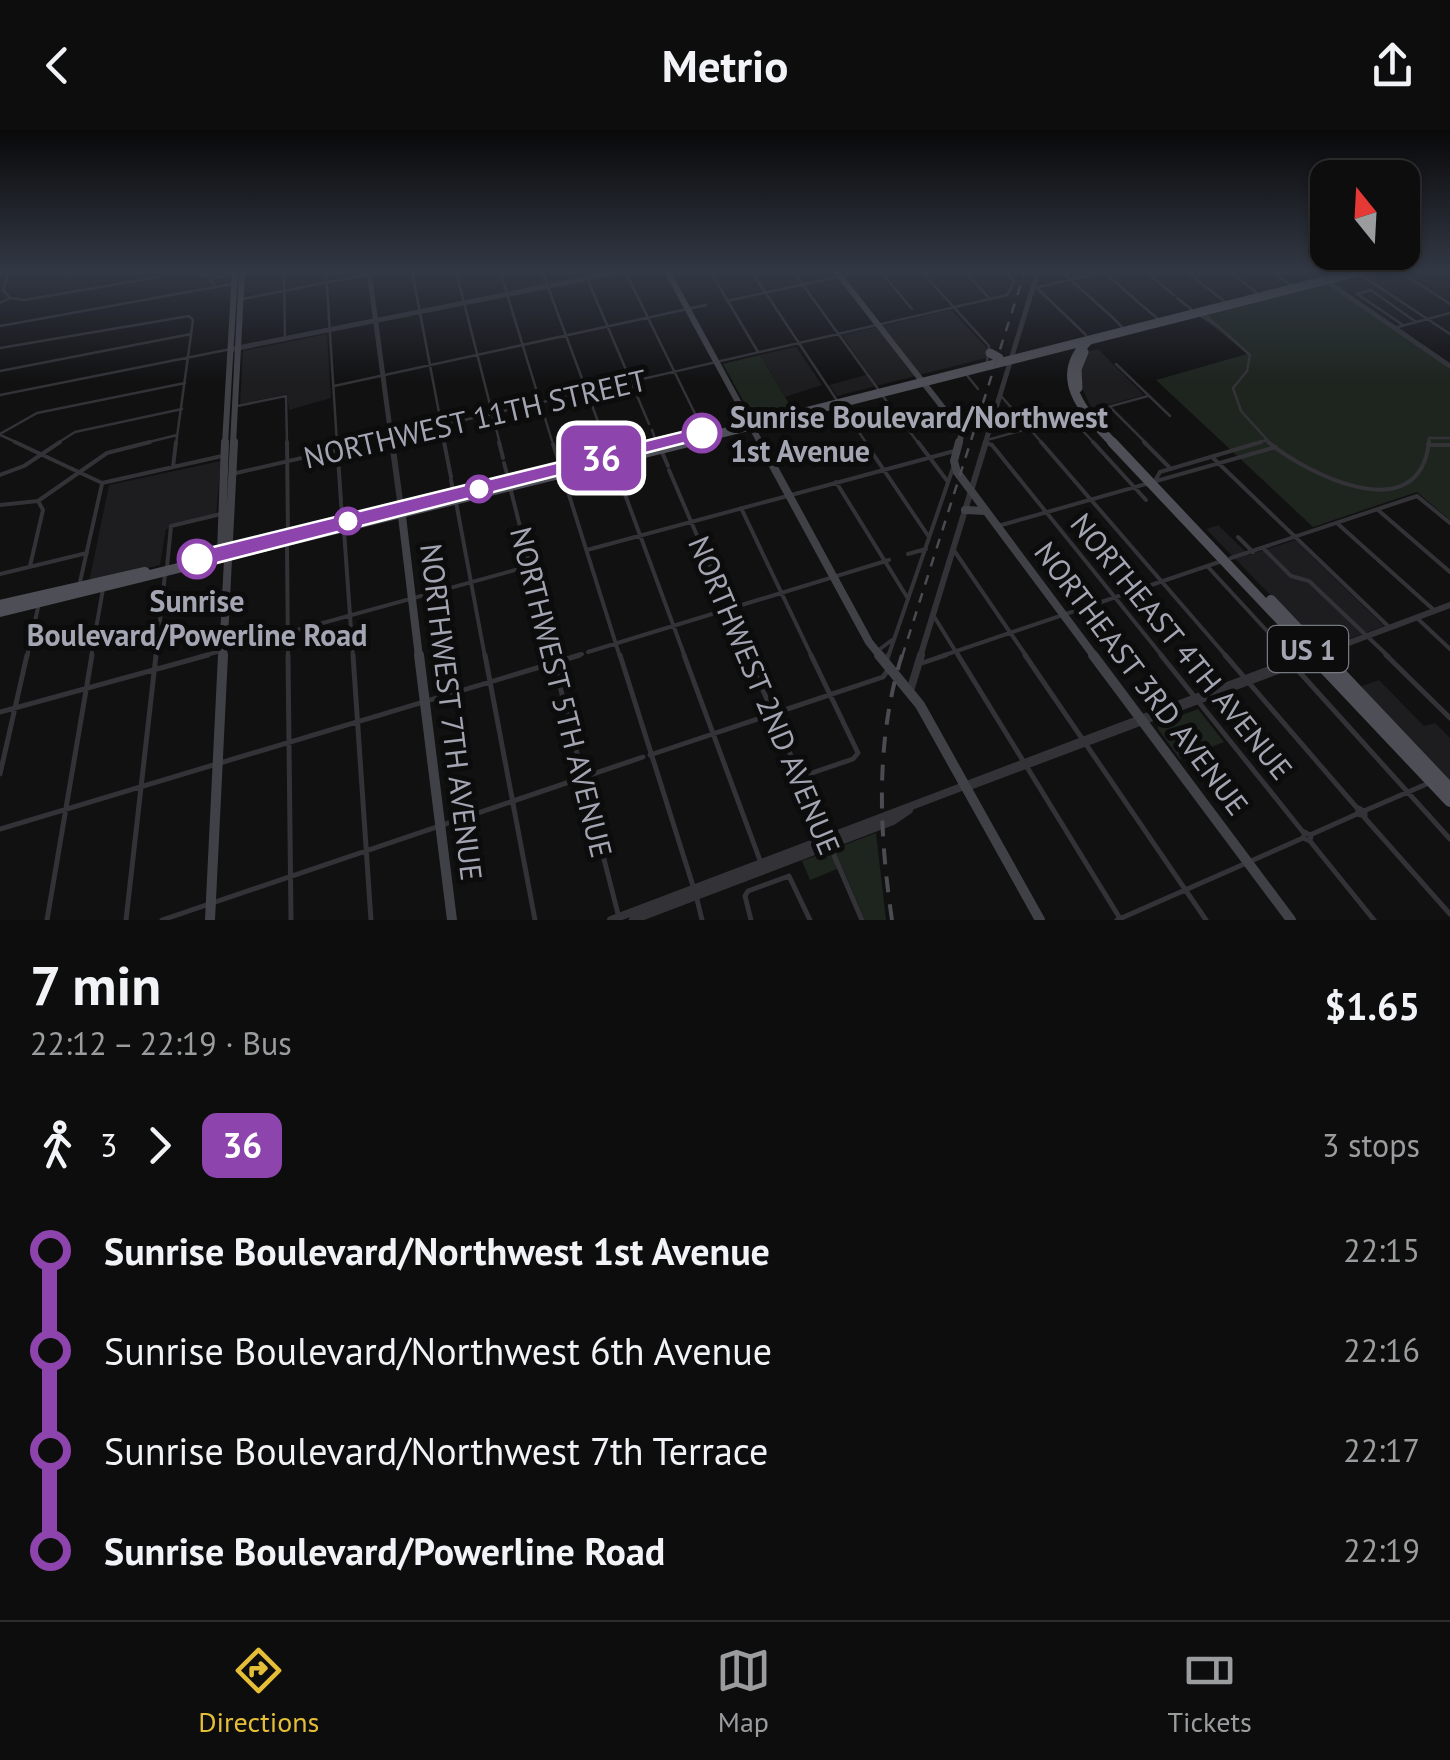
<!DOCTYPE html>
<html lang="en">
<head>
<meta charset="utf-8">
<style>
	:root { --surface:#0d0d0e; --page:#161617; --text:#f1f3f6; --muted:#9a9c9e; --line:#2d2d2e; --accent:#e4be37 }
	body { margin:0; font-family:"PT Sans",sans-serif; background:var(--page); color:var(--text); height:100vh; display:flex; flex-direction:column; font-size:38px; white-space:nowrap }
	* { box-sizing:border-box; margin:0 }
	p { font-size:32px; color:var(--muted) }
	.icon { flex:none; width:55px; height:55px; fill:none; stroke:currentColor; stroke-width:2; stroke-linecap:round; stroke-linejoin:round }
	.map { position:relative; height:790px; overflow:hidden }
	.drawer { display:flex; flex-direction:column; background:var(--surface); flex:1 }
	.drawer>* { flex:none }
	.badge { padding:0 20px; border-radius:15px; font-size:35px; line-height:65px }
	.needle { width:65px; rotate:342deg }
	.tools { position:absolute; left:1310px; top:30px; display:grid; gap:20px }
	.tools a { display:grid; place-items:center; width:110px; height:110px; border-radius:20px; background:var(--surface); box-shadow:0 2px 8px #0004,0 0 0 2px var(--line); font-size:50px }
	.map>.badge { position:absolute; translate:-50% -50%; box-shadow:0 0 0 5px #fff }
	.legs { display:flex; align-items:center; gap:15px; height:110px; padding:0 30px; font-size:32px }
	.legs p { margin-inline-start:auto }
	.headline { display:flex; align-items:center; justify-content:space-between; height:170px; padding:0 30px }
	h1 { font-size:55px; font-weight:600; line-height:75px }
	ul { padding:0 30px; list-style:none }
	li { display:flex; align-items:center; gap:35px; height:100px; font-size:38px }
	li i { display:grid; place-items:center; width:15px; height:100%; margin:0 12px; background:currentColor }
	li i::after { content:''; width:25px; height:25px; margin:-12px; border:8px solid; border-radius:50%; background:var(--surface) }
	li p { margin-inline-start:auto }
	li:first-child i { background:linear-gradient(#0000 50%,currentColor 0) }
	li:last-child i { background:linear-gradient(currentColor 50%,#0000 0) }
	header { display:flex; justify-content:space-between; align-items:center; height:130px; padding:0 30px; background:var(--surface); font-size:45px; font-weight:600 }
	.dock { display:flex; justify-content:space-around; align-items:center; height:140px; border-top:2px solid var(--line); background:var(--surface); font-size:28px; color:var(--muted) }
	.dock a { display:grid; justify-items:center; gap:5px }
	.dock .selected { color:var(--accent) }
	.map>svg:first-child { display:block }
	.built { fill:#1d1d1f }
	.green { fill:#1e251f }
	.lines { fill:none; stroke-linecap:round; stroke-linejoin:round }
	.minor-far2 { stroke:#323237; stroke-width:2.5 }
	.minor-far1 { stroke:#323237; stroke-width:4 }
	.minor { stroke:#323237; stroke-width:5 }
	.tertiary-far2 { stroke:#323237; stroke-width:5 }
	.tertiary-far1 { stroke:#323237; stroke-width:6 }
	.tertiary { stroke:#323237; stroke-width:8 }
	.secondary-far2 { stroke:#404147; stroke-width:6 }
	.secondary-far1 { stroke:#404147; stroke-width:8 }
	.secondary { stroke:#404147; stroke-width:10 }
	.primary-far2 { stroke:#4e4f56; stroke-width:9 }
	.primary-far1 { stroke:#4e4f56; stroke-width:10 }
	.primary { stroke:#4e4f56; stroke-width:12 }
	.rail-far1 { stroke:#4b4c52; stroke-width:2.5; stroke-dasharray:10 9; stroke-linecap:butt }
	.rail { stroke:#4b4c52; stroke-width:4; stroke-dasharray:16 12; stroke-linecap:butt }
	.line-1 { fill:#8e44ad; stroke:#fff; stroke-width:2.5 }
	.stop-1-dot { fill:#fff; stroke:#8e44ad; stroke-width:5 }
	.labels { text-anchor:middle; dominant-baseline:central; stroke-width:10; stroke-linejoin:round; paint-order:stroke }
	.shield { fill:#0c0c0d; stroke:#767880; stroke-width:2.5 }
	.shield-label { font-size:28px; font-weight:bold; fill:#a3a6b2 }
	.stop-label { font-size:30px; font-weight:bold; fill:#a3a6b2; stroke:#0c0c0d; text-anchor:start }
	.street-label { font-size:30px; fill:#a3a6b2; stroke:#0c0c0d }
</style>
</head>
<body>
<header><svg class="icon" aria-label="back" viewBox="0 0 24 24"><path d="M15 5l-7 7 7 7"/></svg>Metrio<svg class="icon" aria-label="share" viewBox="0 0 24 24"><path d="M12 15V3M7 8l5-5 5 5M5 13v7h14v-7"/></svg></header>
<div class="map">
<svg width="1450" height="790" viewBox="0 0 1450 790">
	<rect width="100%" height="100%" fill="#111112"/>
	<path class="built" d="M951 180 987 218 986 228 837 266 829 255 869 244 842 205Z
		M327 204 331 268 289 280 287 264 240 274 243 221Z
		M796 217 822 255 785 267 760 225Z
		M1098 219 1144 265 1092 279 1083 260 1079 240 1089 221Z
		M221 331 216 387 166 399 160 435 89 452 109 355Z
		M1218 395 1249 425 1295 410 1384 496 1323 519 1206 399Z
		M1379 550 1424 596 1435 593 1450 608V653L1359 557Z"/>
	<path class="green" d="M1325 153 1450 238V390L1417 362 1313 397 1156 250 1247 224 1200 185Z
		M760 225 791 277 752 287 723 234Z
		M1198 579 1224 612 1180 629 1158 599 1159 594Z
		M876 703 886 790H865L842 737 810 750 802 731Z"/>
	<g class="lines">
		<path class="minor-far2" d="M9 141 3 160 10 168
			M48 141 66 145 90 141
			M193 141 210 148 214 155
			M210 141 221 144
			M284 141 285 210
			M326 141 337 314
			M412 141 445 314
			M456 141 500 314
			M500 141 552 311
			M542 141 603 305
			M584 141 649 294
			M625 141 704 302
			M710 141 758 222
			M751 141 836 269
			M793 141 878 259
			M880 141 912 179
			M921 141 989 216 987 231
			M964 141 990 169
			M1061 141 1111 186
			M1145 141 1174 165
			M1229 141 1257 163
			M1271 141 1290 155
			M1313 141 1321 147
			M1399 141 1450 174
			M1104 142 1138 172
			M1187 142 1224 171
			M1358 143 1450 204
			M215 148 235 143
			M1034 158 1107 141
			M1038 159 1086 205
			M1177 168 1191 179
			M242 169 385 141
			M727 171 865 141
			M0 173 10 168 24 170 153 148 169 141
			M1139 173 1157 188
			M1202 182 1250 225 1247 241 1233 258 1241 281 1271 314
			M1196 183 1217 196
			M1112 187 1122 197
			M1403 195 1357 164 1371 160 1416 192
			M0 196 232 154
			M1394 198 1450 183
			M0 218 189 186 193 190 176 314
			M1116 234 1170 286
			M0 241 191 204
			M965 243 978 259
			M334 256 706 175
			M0 265 231 219
			M882 265 919 314
			M1001 266 1043 314
			M840 274 867 314
			M237 276 286 266 287 314
			M1111 278 1147 314
			M1070 287 1095 314
			M652 300 657 314
			M0 304 37 283 185 253
			M0 305 20 314
			M604 309 606 314
			M987 310 1148 266
			M986 313 990 314
			M56 314 75 302 182 279
			M141 314 177 305
			M360 314 1007 165 1014 152 1005 141
			M1253 314 1267 310
			M1428 314 1429 308H1450"/>
		<path class="minor-far1" d="M15 312 102 353 222 326
			M287 312 288 407
			M337 312 341 372
			M444 312 451 347
			M499 312 503 328
			M605 312 610 326
			M865 312 929 407
			M918 312 948 352
			M1041 312 1227 527
			M1093 312 1146 370
			M1144 312 1171 339
			M1268 312C1307 344 1419 401 1429 312
			M986 313 992 315 1163 527
			M553 314 561 338
			M1428 315H1450
			M662 322 668 336
			M1212 327 1389 497
			M504 333 509 351
			M614 335 621 354
			M173 337 176 312
			M669 340 749 527
			M232 344 371 312
			M0 345 24 336 60 312
			M563 346 620 527
			M1156 349 1160 342 1261 312
			M451 350 454 365
			M836 352 907 467
			M510 357 553 527
			M623 359 685 527
			M456 372 485 527
			M341 374 344 392
			M0 375 38 371 107 323 150 312
			M741 378 812 527
			M1378 380 1450 442
			M1338 394 1435 481
			M998 396 1276 317
			M344 401 353 527
			M1238 407 1253 422
			M287 415 288 527
			M1263 418 1291 446 1309 451 1389 527
			M953 419 1027 527
			M587 420 958 320
			M908 424 926 419
			M1231 428 1417 366 1450 393
			M30 436 43 380 38 371
			M167 437 171 396 221 384
			M1209 438 1291 527
			M0 444 87 423
			M80 452 102 354
			M935 488 959 527
			M1417 488 1450 519
			M588 522 889 430
			M876 522 892 510
			M27 527 39 473
			M91 527 103 459
			M156 527 165 444
			M199 527 530 436
			M571 527 582 524
			M888 527 954 335
			M939 527 1222 431"/>
		<path class="minor" d="M288 525 291 790
			M353 525 371 790
			M485 525 535 790
			M552 525 618 784
			M620 525 693 756
			M684 525 761 733
			M748 525 826 708
			M958 525 1121 790
			M1025 525 1206 790
			M1161 525 1303 702
			M1225 525 1357 678
			M1288 525 1294 531
			M1386 525 1450 588
			M887 529 888 525
			M919 534 946 525
			M1294 536 1450 709
			M0 582 208 525
			M650 625 883 547 888 540
			M0 644 27 525
			M800 647 853 629 858 623 811 525
			M1359 678 1365 682V686L1357 684Z
			M1364 681 1429 653
			M1364 687 1450 784
			M0 699 580 525
			M1305 702 1311 706 1310 711 1303 708Z
			M1310 705 1357 684
			M1310 711 1374 790
			M830 716 862 790
			M696 765 702 790
			M47 790 92 525
			M126 790 156 525
			M162 790 643 627
			M751 790 745 766 748 761 789 746 810 790
			M1117 790 1303 708"/>
		<path class="tertiary-far2" d="M369 141 392 314
			M1326 151 1450 236
			M233 219 624 141
			M985 314 1038 141"/>
		<path class="tertiary-far1" d="M392 312 401 378
			M920 527 986 312
			M1302 527 1311 524
			M1311 527 1450 475"/>
		<path class="tertiary" d="M910 561 921 525
			M967 657 1318 525
			M611 790 1309 525
			M633 790 893 691 909 680"/>
		<path class="secondary-far2" d="M667 141 761 314
			M836 141 962 302 959 314
			M225 314 235 141
			M233 314 242 141"/>
		<path class="secondary-far1" d="M225 312 221 423 227 429
			M760 312 869 512 881 527
			M959 312 954 331 957 342 1095 527
			M401 378 419 527
			M965 380 985 381
			M223 527 234 312"/>
		<path class="secondary" d="M419 525 452 790
			M879 525 920 575 1040 790
			M1093 525 1291 790
			M210 790 223 525"/>
		<path class="primary-far2" d="M1088 211C1050 249 1086 284 1114 314
			M990 223 999 228
			M1078 258 1077 239 1084 222
			M679 314 1362 141"/>
		<path class="primary-far1" d="M1112 312 1315 527
			M1271 470 1325 527
			M0 475 145 442
			M0 482 689 312"/>
		<path class="primary" d="M1312 525 1450 671
			M1323 525 1450 659"/>
		<path class="rail-far1" d="M902 527 1025 141"/>
		<path class="rail" d="M892 790C879 702 875 611 902 525"/>
	</g>
	<linearGradient id="sky" x2="0" y2="1"><stop stop-color="#09090a"/><stop offset="0.56" stop-color="#323844"/><stop offset="1" stop-color="#323844" stop-opacity="0"/></linearGradient>
	<rect width="1450" height="252" fill="url(#sky)"/>
	<path class="line-1" d="M702 297 708 299V307L197 438 187 429 197 421Z"/>
	<g class="stop-1-dot">
		<circle cx="702" cy="303" r="18"/>
		<circle cx="479" cy="359" r="12"/>
		<circle cx="348" cy="391" r="12"/>
		<circle cx="197" cy="429" r="18"/>
	</g>
	<g class="labels">
		<rect class="shield" x="1268" y="496" width="80" height="46" rx="8"/>
		<g class="shield-label">
			<text x="1308" y="519">US 1</text>
		</g>
		<g class="stop-label">
			<text x="730" y="286">Sunrise Boulevard/Northwest<tspan x="730" dy="34">1st Avenue</tspan></text>
			<text x="197" y="470" text-anchor="middle">Sunrise<tspan x="197" dy="34">Boulevard/Powerline Road</tspan></text>
		</g>
		<g class="street-label">
			<text transform="translate(475 288) rotate(-13)">NORTHWEST 11TH STREET</text>
			<text transform="translate(1182 516) rotate(51)">NORTHEAST 4TH AVENUE</text>
			<text transform="translate(1142 548) rotate(53)">NORTHEAST 3RD AVENUE</text>
			<text transform="translate(562 562) rotate(76)">NORTHWEST 5TH AVENUE</text>
			<text transform="translate(765 565) rotate(67)">NORTHWEST 2ND AVENUE</text>
			<text transform="translate(452 582) rotate(83)">NORTHWEST 7TH AVENUE</text>
		</g>
	</g>
</svg>
<div class="tools">
<a><svg class="needle" viewBox="-14 -14 28 28"><path d="M0-13l5 13h-10z" fill="#e53935"/><path d="M0 13l5-13h-10z" fill="#9a9c9e"/></svg></a>
</div>
<b class="badge" style="left:601px;top:328px;background:#8e44ad;color:#fff">36</b>
</div>
<section class="drawer">
<div class="headline"><div><h1>7 min</h1><p>22:12 – 22:19 · Bus</p></div><b>$1.65</b></div>
<div class="legs"><svg class="icon" aria-label="walk" viewBox="0 0 24 24"><circle cx="13" cy="4" r="2"/><path d="M13 8l-2 6 4 7M11 14l-3 7M7 12l3-4h3l4 4"/></svg>3<svg class="icon" aria-label="forward" viewBox="0 0 24 24"><path d="M9 5l7 7-7 7"/></svg><b class="badge" style="background:#8e44ad;color:#fff">36</b><p>3 stops</p></div>
<ul>
<li><i style="color:#8e44ad"></i><b>Sunrise Boulevard/Northwest 1st Avenue</b><p>22:15</p></li>
<li><i style="color:#8e44ad"></i><span>Sunrise Boulevard/Northwest 6th Avenue</span><p>22:16</p></li>
<li><i style="color:#8e44ad"></i><span>Sunrise Boulevard/Northwest 7th Terrace</span><p>22:17</p></li>
<li><i style="color:#8e44ad"></i><b>Sunrise Boulevard/Powerline Road</b><p>22:19</p></li>
</ul>
</section>
<nav class="dock">
<a class="selected"><svg class="icon" aria-label="directions" viewBox="0 0 24 24"><path d="M12 3l9 9-9 9-9-9zM9 14v-3h6M13 9l2 2-2 2"/></svg>Directions</a>
<a><svg class="icon" aria-label="map" viewBox="0 0 24 24"><path d="M3 6l6-2 6 2 6-2v14l-6 2-6-2-6 2zM9 4v14M15 6v14"/></svg>Map</a>
<a><svg class="icon" aria-label="tickets" viewBox="0 0 24 24"><path d="M3 7h18v10H3zM15 7v10"/></svg>Tickets</a>
</nav>
</body>
</html>
